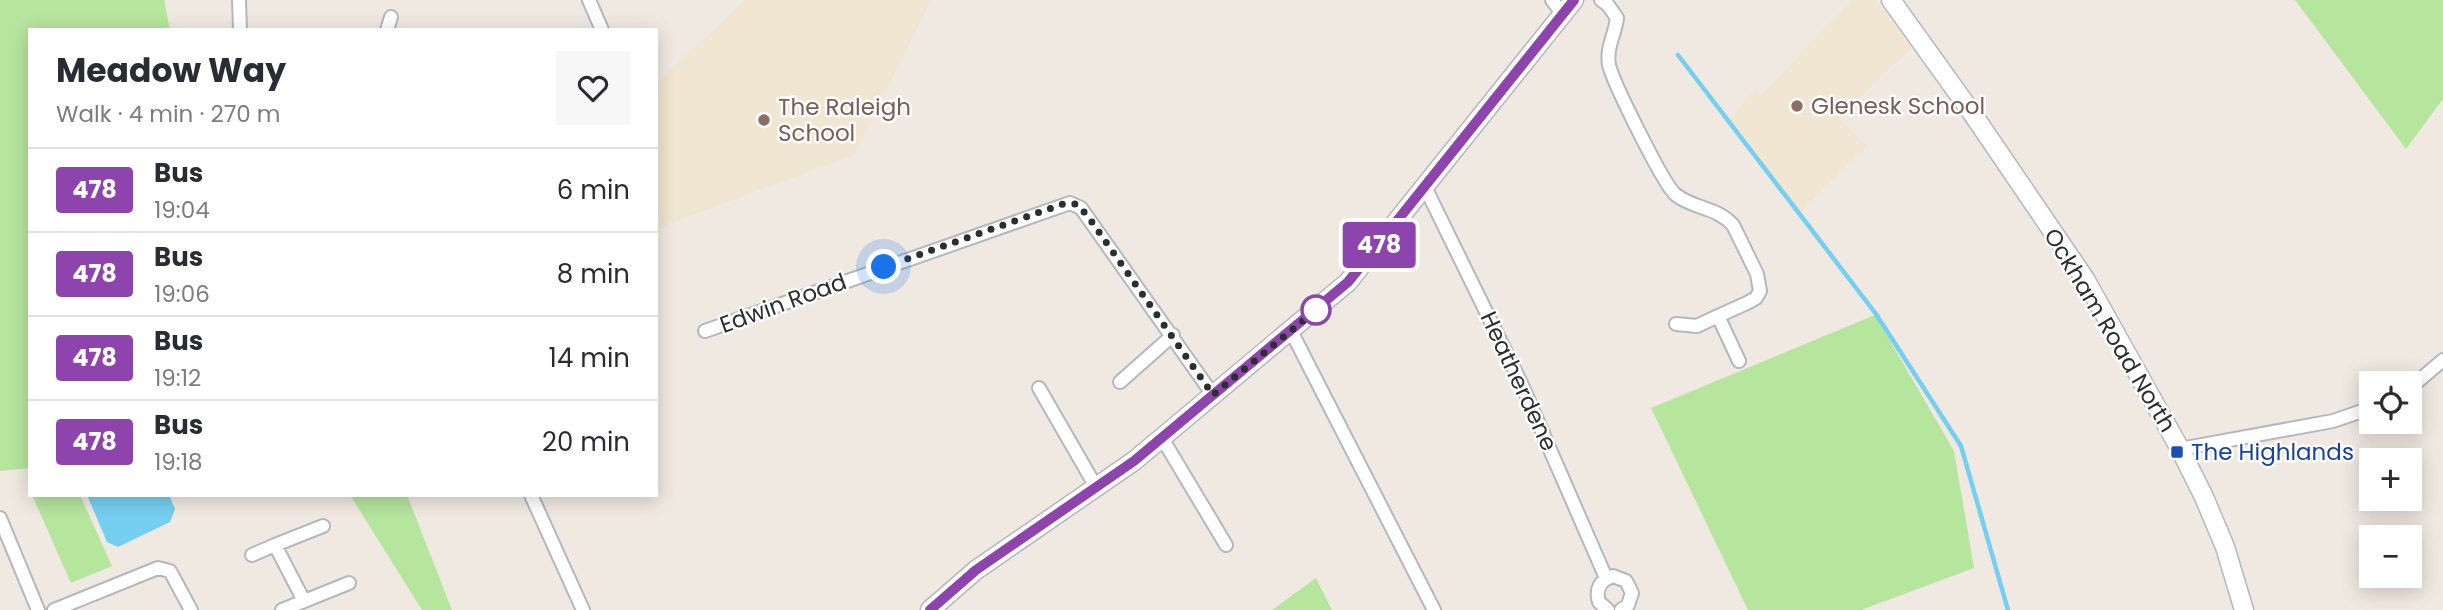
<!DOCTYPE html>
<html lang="en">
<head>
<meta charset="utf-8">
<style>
	:root { --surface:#fff; --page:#f7f7f7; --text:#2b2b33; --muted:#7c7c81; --line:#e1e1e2 }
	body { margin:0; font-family:Poppins,sans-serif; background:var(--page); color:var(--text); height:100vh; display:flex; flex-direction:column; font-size:26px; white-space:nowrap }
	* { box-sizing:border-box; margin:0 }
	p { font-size:23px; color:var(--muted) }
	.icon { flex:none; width:38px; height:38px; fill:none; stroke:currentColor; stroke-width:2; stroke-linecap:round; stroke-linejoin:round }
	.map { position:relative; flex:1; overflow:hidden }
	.details { position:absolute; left:28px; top:28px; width:630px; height:469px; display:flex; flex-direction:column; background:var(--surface); border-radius:0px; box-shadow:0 4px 18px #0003 }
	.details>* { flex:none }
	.badge { padding:0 14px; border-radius:5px; font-size:24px; line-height:46px }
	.fabs { position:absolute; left:2359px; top:371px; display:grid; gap:14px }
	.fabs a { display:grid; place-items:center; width:63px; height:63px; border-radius:0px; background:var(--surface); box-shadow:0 4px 18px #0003; font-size:35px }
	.you { position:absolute; width:35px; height:35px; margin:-18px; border:5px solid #fff; border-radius:50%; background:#1a73e8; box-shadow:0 0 0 10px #1a73e833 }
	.map>.badge { position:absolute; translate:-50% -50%; box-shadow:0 0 0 4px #fff }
	.round { display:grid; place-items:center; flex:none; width:74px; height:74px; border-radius:0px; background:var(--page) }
	.head { display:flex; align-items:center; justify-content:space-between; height:119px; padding:0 28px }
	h1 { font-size:33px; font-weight:700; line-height:52px }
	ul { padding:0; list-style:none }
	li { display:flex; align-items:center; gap:21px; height:84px; padding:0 28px; border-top:2px solid var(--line) }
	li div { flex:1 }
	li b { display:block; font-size:26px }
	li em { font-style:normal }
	li .badge { min-width:77px; font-weight:700; text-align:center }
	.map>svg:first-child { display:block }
	.education { fill:#f0e6d1 }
	.green { fill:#b6e59e }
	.water { fill:#75cff0 }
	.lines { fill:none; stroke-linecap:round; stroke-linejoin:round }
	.stream { stroke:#75cff0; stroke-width:4.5 }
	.street-casing { stroke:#b4b7c1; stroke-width:16 }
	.secondary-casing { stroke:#b4b7c1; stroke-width:21 }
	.street { stroke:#fff; stroke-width:12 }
	.secondary { stroke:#fff; stroke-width:18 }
	.line-casing { stroke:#fff; stroke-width:16 }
	.line { stroke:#8e44ad; stroke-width:10 }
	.walk { stroke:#2e2e2e; stroke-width:7; stroke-dasharray:0 12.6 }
	.education-dot { fill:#8d6e63; stroke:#fff; stroke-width:2.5 }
	.stop-dot { fill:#fff; stroke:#8e44ad; stroke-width:3.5 }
	.transit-dot { fill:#1a4fb4; stroke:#fff; stroke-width:2.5 }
	.labels { text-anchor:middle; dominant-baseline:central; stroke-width:5; stroke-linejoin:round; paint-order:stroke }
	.education-label { font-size:23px; fill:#785e54; stroke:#fff; text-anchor:start }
	.street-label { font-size:23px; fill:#2e2e2e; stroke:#fff }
	.transit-label { font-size:23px; fill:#164399; stroke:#fff; text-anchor:start }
</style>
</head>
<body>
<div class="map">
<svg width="2443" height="610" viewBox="0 0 2443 610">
	<rect width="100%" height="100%" fill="#efe9e1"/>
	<path class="education" d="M745 0H931L854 155 660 227 656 204V84Z
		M1853 0H1877L1911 48 1878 79 1840 119 1867 146 1801 211 1730 118 1755 90 1761 95Z"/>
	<path class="green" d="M0 0H164L170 30H30V468L0 471Z
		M2295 0H2443V99L2406 149Z
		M1875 315 1954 451 1974 568 1861 610H1748L1651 408Z
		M32 495H80L112 566 71 583Z
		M350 495H407L452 610H422Z
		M1316 578 1332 610H1272Z"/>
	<path class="water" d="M87 495H169L175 509 170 522 118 547 107 542Z"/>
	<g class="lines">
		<path class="stream" d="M1678 55 1876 314 1961 446 2008 610"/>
		<g class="street-casing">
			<path id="street" d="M239 0 240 30
				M589 0 602 30
				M1552 0 1562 13
				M1601 0 1608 5 1617 18C1615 35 1606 47 1609 65 1613 82 1664 186 1676 195 1694 209 1717 207 1733 225L1757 274 1760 291 1756 298 1747 303 1718 316 1739 361
				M387 30 391 17
				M1425 187 1521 383 1606 578
				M1676 324 1697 326 1718 316
				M705 331 1070 203 1081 208 1213 395
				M1291 331 1434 610
				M1120 382 1173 335
				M1039 388 1096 487
				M2410 388 2443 360
				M1162 438 1226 545
				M2180 449 2333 421 2371 408
				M531 495 583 610
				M0 518 38 610
				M252 555 275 545
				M304 601 275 545 323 526
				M54 610 158 568 170 571 191 610
				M282 610 349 583
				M1608 610 1599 602C1595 589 1600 580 1613 576L1626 581 1632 593 1628 605 1621 610"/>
		</g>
		<g class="secondary-casing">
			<path id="secondary" d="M1891 0 1972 113 2085 279 2180 449 2204 497 2225 547 2244 610
				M930 610 976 570 1134 461 1348 282 1574 0"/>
		</g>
		<use href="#street" class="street"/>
		<use href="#secondary" class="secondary"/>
	</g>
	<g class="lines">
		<g class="line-casing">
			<path id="line" d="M930 610 976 570 1134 461 1348 282 1574 0"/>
		</g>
		<use href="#line" class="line"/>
		<path class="walk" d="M884 267 1063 204H1076L1087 215 1213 395 1316 310"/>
	</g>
	<g class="education-dot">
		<circle cx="1797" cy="106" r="7"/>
		<circle cx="764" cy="120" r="7"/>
	</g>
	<circle class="stop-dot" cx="1316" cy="310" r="14"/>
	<rect class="transit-dot" x="2170" y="445" width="14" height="14" rx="3.5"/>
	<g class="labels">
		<g class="education-label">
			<text x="1811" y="106">Glenesk School</text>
			<text x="778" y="107">The Raleigh<tspan x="778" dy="26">School</tspan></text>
		</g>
		<g class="street-label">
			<text transform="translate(783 303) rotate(-20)">Edwin Road</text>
			<text transform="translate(2110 330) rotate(59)">Ockham Road North</text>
			<text transform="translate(1519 381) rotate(65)">Heatherdene</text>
		</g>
		<g class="transit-label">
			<text x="2191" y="452">The Highlands</text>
		</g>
	</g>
</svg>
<div class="fabs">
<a><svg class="icon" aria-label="locate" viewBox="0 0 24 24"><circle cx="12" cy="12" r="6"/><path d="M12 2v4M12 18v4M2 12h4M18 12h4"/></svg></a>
<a>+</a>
<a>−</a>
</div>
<div class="you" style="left:884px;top:267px"></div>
<b class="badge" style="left:1379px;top:245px;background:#8e44ad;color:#fff">478</b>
<section class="details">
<div class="head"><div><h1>Meadow Way</h1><p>Walk · 4 min · 270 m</p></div><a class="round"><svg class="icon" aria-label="heart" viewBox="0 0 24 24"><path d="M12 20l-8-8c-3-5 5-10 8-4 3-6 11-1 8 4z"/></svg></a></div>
<ul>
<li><span class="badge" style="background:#8e44ad;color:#fff">478</span><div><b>Bus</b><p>19:04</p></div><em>6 min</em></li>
<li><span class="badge" style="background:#8e44ad;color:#fff">478</span><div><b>Bus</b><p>19:06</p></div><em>8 min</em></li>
<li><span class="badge" style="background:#8e44ad;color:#fff">478</span><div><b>Bus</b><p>19:12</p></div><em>14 min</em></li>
<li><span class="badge" style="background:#8e44ad;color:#fff">478</span><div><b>Bus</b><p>19:18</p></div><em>20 min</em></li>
</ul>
</section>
</div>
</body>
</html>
